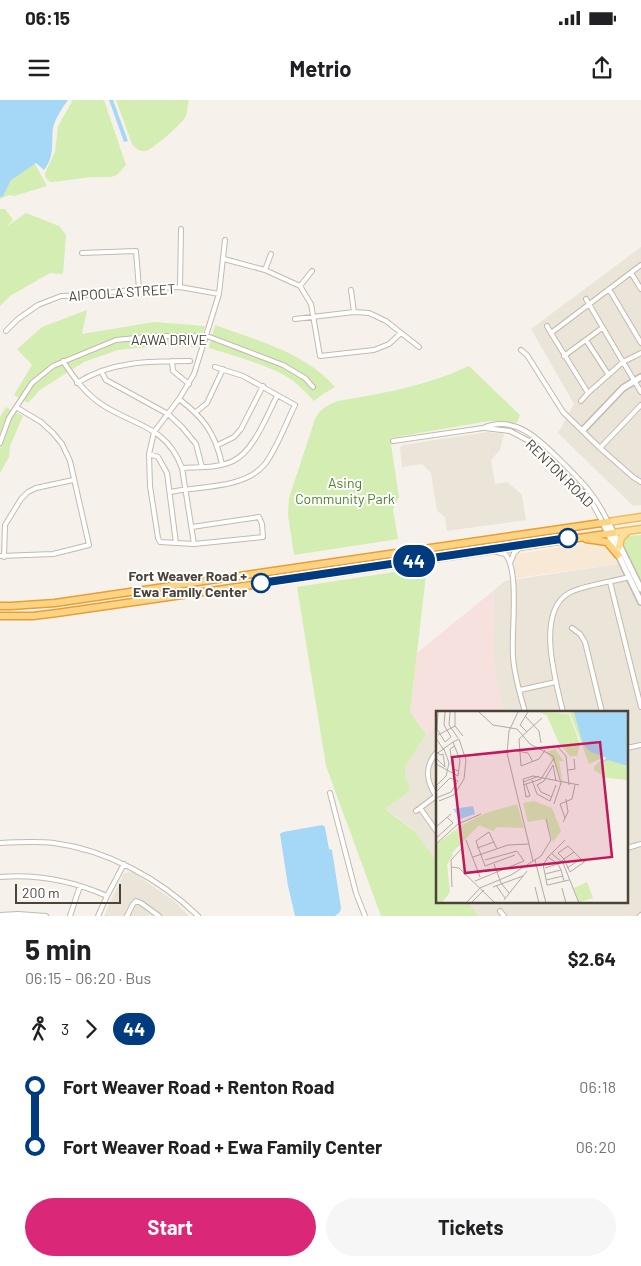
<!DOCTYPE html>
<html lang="en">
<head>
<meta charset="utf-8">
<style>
	:root { --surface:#fff; --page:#f6f6f6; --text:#202124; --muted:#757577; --accent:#db2777 }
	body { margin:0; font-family:Barlow,sans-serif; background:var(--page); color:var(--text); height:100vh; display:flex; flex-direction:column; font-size:19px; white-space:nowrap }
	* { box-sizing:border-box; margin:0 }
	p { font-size:16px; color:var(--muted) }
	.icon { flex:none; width:28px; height:28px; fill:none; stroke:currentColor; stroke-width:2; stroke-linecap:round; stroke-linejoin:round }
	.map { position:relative; height:816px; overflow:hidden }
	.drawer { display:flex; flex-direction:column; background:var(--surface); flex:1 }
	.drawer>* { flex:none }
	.badge { padding:0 10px; border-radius:16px; font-size:18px; line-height:32px }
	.scale { position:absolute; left:15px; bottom:12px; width:106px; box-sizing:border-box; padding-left:5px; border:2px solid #4b4338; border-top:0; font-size:14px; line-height:18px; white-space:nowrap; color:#4b4338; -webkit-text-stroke:4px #fff; paint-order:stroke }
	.map>.badge { position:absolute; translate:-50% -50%; box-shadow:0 0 0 2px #fff }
	.legs { display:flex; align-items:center; gap:8px; height:55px; padding:0 25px; font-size:16px }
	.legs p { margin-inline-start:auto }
	.head { display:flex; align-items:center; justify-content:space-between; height:85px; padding:0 25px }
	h1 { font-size:28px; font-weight:700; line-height:38px }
	.primary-button { display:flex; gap:10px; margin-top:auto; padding:10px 25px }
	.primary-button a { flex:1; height:58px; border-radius:30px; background:var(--accent); color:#fff; font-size:20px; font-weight:700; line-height:58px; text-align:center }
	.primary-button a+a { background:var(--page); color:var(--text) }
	ul { padding:0 25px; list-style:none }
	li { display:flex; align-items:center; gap:18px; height:60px; font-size:19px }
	li i { display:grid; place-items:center; width:8px; height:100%; margin:0 6px; background:currentColor }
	li i::after { content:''; width:12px; height:12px; margin:-6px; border:4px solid; border-radius:50%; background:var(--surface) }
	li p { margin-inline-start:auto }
	li:first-child i { background:linear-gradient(#0000 50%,currentColor 0) }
	li:last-child i { background:linear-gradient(currentColor 50%,#0000 0) }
	.status { display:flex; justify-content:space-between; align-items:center; height:35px; padding:0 25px; background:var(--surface); direction:ltr }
	.status svg { height:14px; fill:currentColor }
	header { display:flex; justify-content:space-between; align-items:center; height:65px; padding:0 25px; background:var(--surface); font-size:22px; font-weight:700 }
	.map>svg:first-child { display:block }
	.residential { fill:#ebe4d9 }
	.commercial { fill:#f8e8d6 }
	.medical { fill:#f7e1de }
	.green { fill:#d4edb2 }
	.water { fill:#a5d8f6 }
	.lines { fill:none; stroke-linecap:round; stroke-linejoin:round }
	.minor-casing { stroke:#c3baac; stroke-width:6 }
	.tertiary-casing { stroke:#c3baac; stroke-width:8 }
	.primary-casing { stroke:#ecbd63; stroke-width:9 }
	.trunk-casing { stroke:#e89e33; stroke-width:9 }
	.minor { stroke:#fff; stroke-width:4 }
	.tertiary { stroke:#fff; stroke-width:5 }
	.primary { stroke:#ffde9b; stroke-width:6 }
	.trunk { stroke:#ffd384; stroke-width:6 }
	.line-1-casing { stroke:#fff; stroke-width:11 }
	.line-1 { stroke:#003b80; stroke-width:8 }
	.stop-1-dot { fill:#fff; stroke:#003b80; stroke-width:2.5 }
	.labels { text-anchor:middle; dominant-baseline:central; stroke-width:4; stroke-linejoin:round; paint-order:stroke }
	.street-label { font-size:14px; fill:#4b4338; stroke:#fff }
	.park-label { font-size:14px; fill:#4d8326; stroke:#fff }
	.stop-label { font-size:14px; font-weight:bold; fill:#4b4338; stroke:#fff; text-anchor:end }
	.inset-road { fill:none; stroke:#b2aca3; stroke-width:1 }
	.view { fill:#c2185b; fill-opacity:0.15; stroke:#c2185b; stroke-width:2.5 }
	.inset-edge { fill:none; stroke:#4b4338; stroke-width:2.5 }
</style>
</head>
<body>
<div class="status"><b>06:15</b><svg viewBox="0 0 49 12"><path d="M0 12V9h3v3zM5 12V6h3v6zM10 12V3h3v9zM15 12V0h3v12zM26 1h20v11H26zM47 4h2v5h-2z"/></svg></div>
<header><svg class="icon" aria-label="menu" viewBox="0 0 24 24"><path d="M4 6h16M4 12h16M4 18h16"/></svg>Metrio<svg class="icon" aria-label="share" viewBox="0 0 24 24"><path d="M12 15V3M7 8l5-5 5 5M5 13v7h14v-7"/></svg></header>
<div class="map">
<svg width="641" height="816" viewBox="0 0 641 816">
	<rect width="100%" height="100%" fill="#f6f2eb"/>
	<path class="residential" d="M641 147V405L633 406 558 333 574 304 531 229Z
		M487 332 504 334 500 350 491 360 495 384 507 382 522 395 526 420 447 431 445 417 437 411 431 373 422 364 402 367 400 347 403 345Z
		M618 464 641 509V816H479L468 802H627V612H499L503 611 495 571 492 547 494 513 493 491 505 481Z
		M437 626V761L414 731 398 718 385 709 410 691 405 680V667L426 634Z
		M132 772 173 800 189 816H104L124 773Z"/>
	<path class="commercial" d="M595 442 605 445 618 464 516 478 514 459 518 454Z"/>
	<path class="medical" d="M493 491 494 513 493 555 503 611 437 612V626L426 634 410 612 417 553Z"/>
	<path class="green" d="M73 0H104L126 65 117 75 111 77H91L53 82H50L45 77V73L55 52 58 26Z
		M116 0H189C187 7 188 14 184 19 179 26 153 49 146 51 140 52 136 49 132 44Z
		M35 64 47 86 14 96 9 95 0 99V71Z
		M0 109H5L13 120 6 127 26 113 59 126 66 135 63 174 50 173 10 196 0 206Z
		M87 210 82 234 154 222 205 226 198 247 159 246 118 250 84 262 40 290 28 303 14 295 32 265 17 249 42 227Z
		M215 225C258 241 304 252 335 287L323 294 314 301C307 294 300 286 292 280 270 265 234 256 209 248Z
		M469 266 520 315 517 323 489 321 390 338 399 397 393 409 398 439 294 455 288 415 289 398 315 319C320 309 328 304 338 301 385 293 426 286 469 266Z
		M6 307 23 316 10 346 9 357 0 373V317Z
		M641 435V481L623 444 628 436Z
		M427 467 410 612 426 634 405 667V679L407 680 410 691 385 709 414 731 437 761V802H468L479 816H381L326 666 297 487Z"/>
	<path class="water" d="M0 0H68C62 8 55 19 53 28 51 44 55 56 44 70L36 63 11 80 3 96 0 97Z
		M109 0H113L128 41 124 42Z
		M322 725 325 727 329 749 332 750 341 808 340 812 335 816H295L288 786 280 734 283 732Z"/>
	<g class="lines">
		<g class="minor-casing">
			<path id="minor" d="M82 153 136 151 139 189
				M224 159 265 170 300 186 311 204 320 256 374 250 389 244 401 233
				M641 165 551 233 588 293 623 262 641 292
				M265 170 271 154
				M631 173 641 189
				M300 186 312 171
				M180 187 181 129
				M609 189 641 243
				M351 190 354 212
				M586 199 623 262 641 253
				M295 219 354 212 369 213 386 221 419 247
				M547 226 551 233
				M6 231 18 219 38 205 61 196 91 195 139 189 180 187 219 194
				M586 240 608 274
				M521 250 527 255 563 312 600 348 641 305
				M564 256 602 228
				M63 261C74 278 84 292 101 304 134 326 166 325 182 368L194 444
				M172 261 173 271 189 284
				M101 271 106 280 168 314 182 327 196 344 202 367
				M77 283C111 261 151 261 190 261
				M179 299C204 318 215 333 222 364
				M581 301 588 293
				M196 312 207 303 223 269
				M485 328 510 331 529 341 590 399 603 423
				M393 341 483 328C515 314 540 340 561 361 582 382 595 394 608 422
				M0 343 9 318 32 283 53 266 116 240 156 236H207L283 265 305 278 313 287
				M218 345 234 337 241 329 263 286
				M600 348 633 377 641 382
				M149 354 158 357 167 373 176 443
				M182 368C198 367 219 368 233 361 254 351 267 315 277 296
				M170 392C199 386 245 389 265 364 277 348 286 323 295 305L243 276 215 267
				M192 427 259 417 262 424 263 437 194 444 160 442 158 438 150 386 149 354 154 332 179 299 194 274 219 194 225 140
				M497 452 505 454C520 469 511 534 513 556 514 575 520 594 525 612
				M0 456 53 454 89 445 70 361 62 344 53 333 41 322 16 307
				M4 457 5 425 21 399 28 392 36 388 73 380
				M511 461 514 453 521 447
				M610 482 641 607
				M572 528 580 534 585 542 602 612
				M520 590 556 582
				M563 612C556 582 535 512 569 493 583 485 612 482 629 477
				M627 648 641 645
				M437 652C424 666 426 682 437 697
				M330 693 356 793 365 816
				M420 708 437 732
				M416 711 436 696
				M0 743C18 742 36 741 54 743 107 750 160 779 198 816
				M627 748 641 744
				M0 777C37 774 73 781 107 796L98 816
				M107 796 124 764
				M500 811 504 816
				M0 815 18 814 46 816
				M70 816 80 786
				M127 816 133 804 136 801 141 803 159 816
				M640 816 641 815"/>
		</g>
		<g class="tertiary-casing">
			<path id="tertiary" d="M583 330 623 288 641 277
				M608 422 641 489
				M603 423 641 502"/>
		</g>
		<g class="primary-casing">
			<path id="primary" d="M608 422 641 417
				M613 433 641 429
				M619 447 621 438 628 431"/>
		</g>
		<g class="trunk-casing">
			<path id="trunk" d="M586 439 607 442 618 455
				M0 506H11L55 503 608 422
				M0 516H33L57 513 613 433"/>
		</g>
		<use href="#minor" class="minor"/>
		<use href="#tertiary" class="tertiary"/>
		<use href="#primary" class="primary"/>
		<use href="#trunk" class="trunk"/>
	</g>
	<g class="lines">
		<g class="line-1-casing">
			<path id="line-1" d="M261 483 568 438"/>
		</g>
		<use href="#line-1" class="line-1"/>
	</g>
	<g class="stop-1-dot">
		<circle cx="568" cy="438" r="9"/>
		<circle cx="261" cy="483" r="9"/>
	</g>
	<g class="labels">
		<g class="street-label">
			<text transform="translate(122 192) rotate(-4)">AIPOOLA STREET</text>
			<text x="169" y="239">AAWA DRIVE</text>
			<text transform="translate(560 373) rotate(45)">RENTON ROAD</text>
		</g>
		<g class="park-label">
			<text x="345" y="382">Asing<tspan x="345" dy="16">Community Park</tspan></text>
		</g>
		<g class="stop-label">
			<text x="247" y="475">Fort Weaver Road +<tspan x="247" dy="16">Ewa Family Center</tspan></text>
		</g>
	</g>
	<g transform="translate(436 611)">
		<rect width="192" height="192" fill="#f6f2eb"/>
		<path d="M104 1 133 3 144 33 141 45H134L123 32 111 5ZM140 1 190 54 186 52 192 56 191 69 171 67 158 59V55L169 50 170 45 153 53 134 2ZM119 38 128 50H123L127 72 118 51 110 41ZM98 90 116 97 125 120 117 131 110 108 92 111 87 92ZM81 93 88 117 61 116 57 120 43 114 16 142 17 144 11 153 14 181 6 192H0V133L26 114 50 102ZM151 171 157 187 143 191 138 177Z" fill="#d4edb2"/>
		<path d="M138 1H192V55L172 49 159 54 171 47 153 40 147 33ZM37 95 39 103 24 108 17 98Z" fill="#a5d8f6"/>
		<path class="inset-road" d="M2 1 1 18 9 31 15 26 8 14 9 1M14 1 13 14 22 27M19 1V15L27 25M43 1 57 14 81 18 94 33 117 45 125 72 118 93M82 1 73 20 71 42 97 150M89 5 103 20 105 32M106 7 83 28 85 55 103 48 109 39M91 21 84 14 92 1M2 24 19 15M0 27 7 38 17 31M19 35 14 38 17 58 23 60M122 36 130 45 133 74M0 40 4 44 7 43 9 56 0 47M81 40 92 42 97 51M0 43 8 38 13 52 10 65 0 75M0 53 22 65 24 49 17 31 23 28 30 49 28 68 18 84 3 90M117 54 120 70M132 59 139 58 138 48M96 69 101 83 114 90 120 74M87 71 103 65M87 74 105 68 118 47M101 74 108 70 117 54M101 74 105 81 116 86M0 81 14 67 22 70 15 81 0 87M90 86 87 68 97 65 143 74M90 86 94 85 90 73M129 107 124 93 136 88 139 74M127 111 132 101 130 88M0 116 15 103M0 127 17 112 11 106M30 129 44 166M0 133 22 113 45 103M41 137 58 131M61 138 53 121 40 130 49 155 79 144M138 141 128 148 134 161 151 149M115 142 127 152 143 192M37 146 72 134 93 133M49 149 81 140 88 150M99 149 110 192M58 153 65 172 73 182M15 156 23 157 59 192M109 157 122 153 112 146 129 129M131 157 145 148M125 159 122 153 128 148 122 142 132 135 148 151M109 163 107 154 112 146M110 169 127 165M39 170 88 150M128 170 125 159 109 163 111 174H112L133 169M60 174 69 187M16 176 15 149 27 136M57 176 87 165M99 176 103 192M126 177 130 192M68 189 91 160M30 192 44 177 75 164 105 145 115 129 110 108M35 192 48 179"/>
		<path class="view" d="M164 31 176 146 29 162 16 46Z"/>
		<rect width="192" height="192" class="inset-edge"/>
	</g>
</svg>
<div class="scale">200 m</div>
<b class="badge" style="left:414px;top:461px;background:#003b80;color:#fff">44</b>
</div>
<section class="drawer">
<div class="head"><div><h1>5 min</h1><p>06:15 – 06:20 · Bus</p></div><b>$2.64</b></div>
<div class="legs"><svg class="icon" aria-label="walk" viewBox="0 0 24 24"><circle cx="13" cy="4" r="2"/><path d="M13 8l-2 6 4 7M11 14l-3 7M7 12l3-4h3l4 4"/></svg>3<svg class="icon" aria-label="forward" viewBox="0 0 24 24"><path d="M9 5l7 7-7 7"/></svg><b class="badge" style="background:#003b80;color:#fff">44</b></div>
<ul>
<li><i style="color:#003b80"></i><b>Fort Weaver Road + Renton Road</b><p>06:18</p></li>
<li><i style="color:#003b80"></i><b>Fort Weaver Road + Ewa Family Center</b><p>06:20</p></li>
</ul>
<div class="primary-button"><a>Start</a><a>Tickets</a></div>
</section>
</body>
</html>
